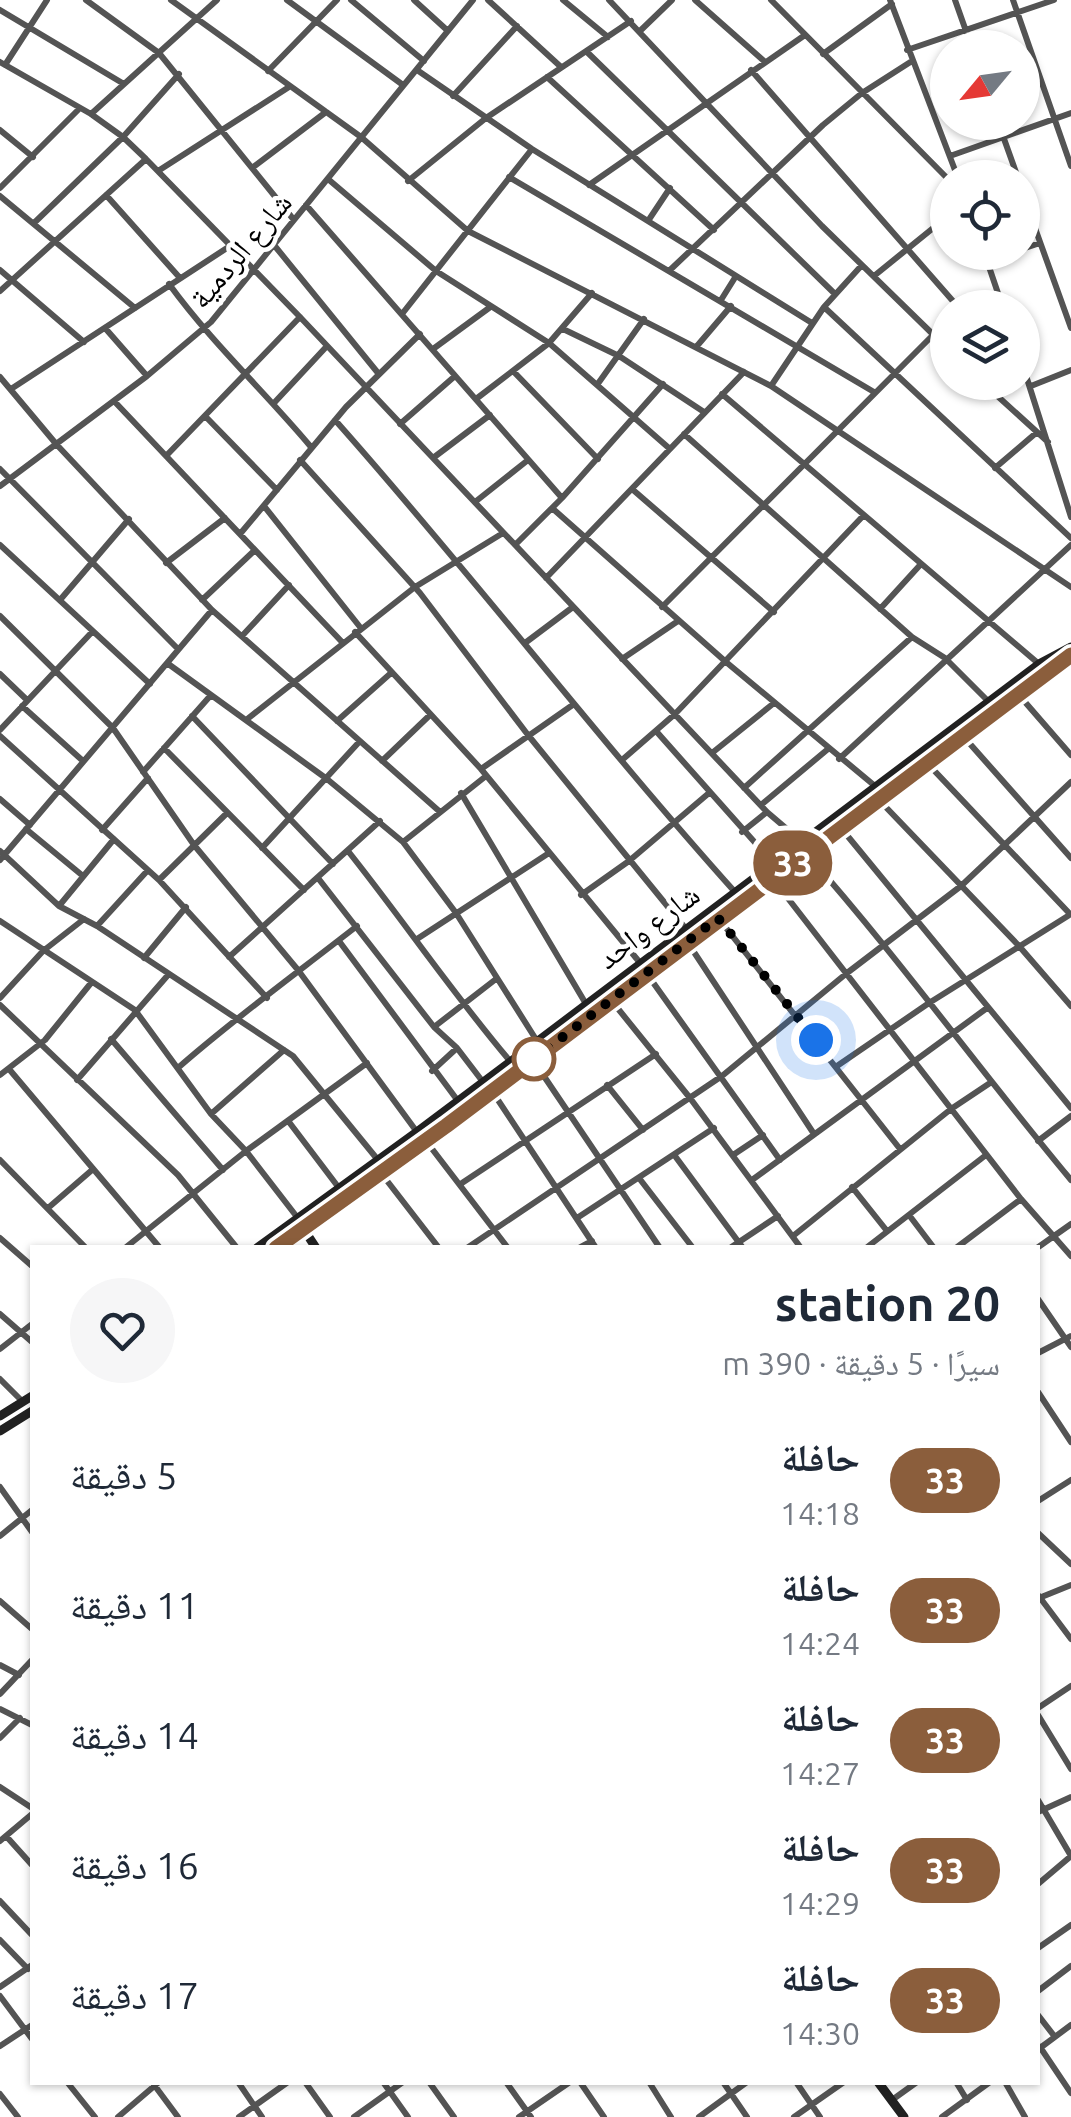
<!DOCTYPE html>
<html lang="ar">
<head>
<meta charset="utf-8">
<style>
	:root { --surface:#fff; --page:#f6f6f7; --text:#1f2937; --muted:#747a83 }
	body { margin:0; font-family:Ubuntu,"Noto Naskh Arabic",sans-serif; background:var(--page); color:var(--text); direction:rtl; height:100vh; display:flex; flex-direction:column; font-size:38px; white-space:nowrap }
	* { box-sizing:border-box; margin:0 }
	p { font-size:32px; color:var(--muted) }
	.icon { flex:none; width:55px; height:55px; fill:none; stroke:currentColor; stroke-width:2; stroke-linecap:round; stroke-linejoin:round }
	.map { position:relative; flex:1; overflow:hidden; direction:ltr }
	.side { position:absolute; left:30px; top:1245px; width:1010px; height:840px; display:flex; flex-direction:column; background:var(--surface); border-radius:0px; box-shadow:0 2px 8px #0004; direction:rtl }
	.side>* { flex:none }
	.badge { padding:0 20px; border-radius:32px; font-size:35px; line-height:65px }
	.needle { width:65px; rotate:241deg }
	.controls { position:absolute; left:930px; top:30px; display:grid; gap:20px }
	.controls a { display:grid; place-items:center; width:110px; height:110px; border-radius:50%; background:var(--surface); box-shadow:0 2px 8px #0004; font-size:50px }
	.you { position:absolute; width:50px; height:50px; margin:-25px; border:8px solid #fff; border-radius:50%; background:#1a73e8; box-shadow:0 0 0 15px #1a73e833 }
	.map>.badge { position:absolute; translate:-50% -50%; box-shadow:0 0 0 5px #fff }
	.round { display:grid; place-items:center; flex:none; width:105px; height:105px; border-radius:52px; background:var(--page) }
	.overview { display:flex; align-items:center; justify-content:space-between; height:170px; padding:0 40px }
	h1 { font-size:48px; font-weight:700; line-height:75px }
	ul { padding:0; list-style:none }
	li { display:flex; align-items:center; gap:30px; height:130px; padding:0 40px }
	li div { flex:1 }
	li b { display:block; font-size:38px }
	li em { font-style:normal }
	li .badge { min-width:110px; font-weight:700; text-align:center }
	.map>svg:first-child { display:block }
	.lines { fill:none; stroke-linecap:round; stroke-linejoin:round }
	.street { stroke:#545454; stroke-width:6 }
	.secondary { stroke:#212121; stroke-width:9 }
	.line-casing { stroke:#fff; stroke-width:22 }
	.line { stroke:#8b5e3c; stroke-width:15 }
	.walk { stroke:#000; stroke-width:10; stroke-dasharray:0 18 }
	.stop-dot { fill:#fff; stroke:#8b5e3c; stroke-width:5 }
	.labels { text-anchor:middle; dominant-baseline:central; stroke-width:9; stroke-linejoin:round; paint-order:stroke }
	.street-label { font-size:30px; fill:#000; stroke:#fff }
</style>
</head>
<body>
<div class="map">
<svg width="1071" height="2117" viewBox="0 0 1071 2117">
	<rect width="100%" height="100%" fill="#fff"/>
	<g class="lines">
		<path class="street" d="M86 0 159 53 294 220
			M171 0 361 137 468 231 771 386 1071 587
			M287 0 403 85
			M351 0 424 61
			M414 0 448 31
			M488 0 561 67
			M563 0 608 37
			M609 0 822 226 948 349
			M695 0 764 61
			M771 0 948 179
			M890 0 958 178
			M955 0 972 48
			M1013 0 1071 166
			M0 10 124 84
			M641 30 672 0
			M907 50 1054 0
			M587 52 835 294
			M823 54 892 4
			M0 62 91 114 123 137 146 159 300 317 767 812 801 841 806 853C899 958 981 1072 1071 1180
			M5 65 47 0
			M417 70 532 149 812 323
			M751 70 959 308
			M268 71 337 0
			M547 77 714 230
			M453 96 517 26
			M91 114 217 0
			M998 122 1018 178
			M0 130 33 157
			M950 156 1071 113
			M252 168 326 112
			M158 171 289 87
			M509 177 874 392
			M328 179 436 271 549 343 670 449
			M408 181 486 118 631 21
			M589 185 805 35
			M0 188 80 108
			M1022 192 1071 328
			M106 195 180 278
			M0 196 135 308
			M306 205 562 498
			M648 221 670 188
			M34 223 123 137 179 74
			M274 245 378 373
			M1022 249 1040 243
			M984 252 1003 308
			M987 262 1013 252
			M0 270 84 342
			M670 270 823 125 862 93 912 61
			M874 276 948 216
			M169 284C212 343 265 392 311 447
			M0 291 146 159
			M721 300 736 276
			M824 307 1071 538
			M402 314 532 149
			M105 328 147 376
			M563 329 619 356 704 412
			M697 346 731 306
			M433 349 489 308
			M1022 363 1071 517
			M513 371 598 459
			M0 377 57 445 212 610 439 811
			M982 382 1048 442
			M597 385 644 319
			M771 386 824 307 862 265
			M1031 386 1071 370
			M11 389 230 246
			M722 394 1039 664
			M476 399 549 343 592 293
			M114 401 342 642
			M274 403 327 346
			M206 417 277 490
			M335 420C472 574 597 738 735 892
			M400 424 455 376
			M684 434 912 637 945 658 989 702
			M166 456 300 317
			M433 458 490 415
			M300 460 420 593 528 735 686 929
			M995 468 1036 433
			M0 469 178 649
			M0 486 147 376 211 322 473 0
			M632 489 774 612
			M475 502 528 460
			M264 506 360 627
			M552 508 726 662 875 786
			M240 534 346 407 420 334
			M0 545 150 684
			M515 545 562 498 663 384
			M166 563 225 518
			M546 578 744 372
			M60 600 129 519
			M202 600 255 550
			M662 607 933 335
			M880 609 921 564
			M0 616 113 728 194 845 298 970 417 1132
			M355 632 481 769 641 964
			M242 636 289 585
			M525 643 573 607
			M622 659 678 621
			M167 663 327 779 403 842 456 913 537 1041
			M0 674 27 700
			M1018 694 1071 755
			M22 706 83 761
			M192 716 333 864
			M246 720 415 587 503 533
			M337 721 391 673
			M0 730 92 632
			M656 731 773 863
			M0 736 159 880 267 998
			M963 736 1071 858
			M164 748 304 890
			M712 753 774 703
			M839 759 1071 545
			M622 760 675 714 863 516
			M382 761 430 715
			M927 763 1070 914
			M481 769 574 704
			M143 772 211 695
			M744 788 912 637
			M461 793 586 1004
			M0 799 30 825
			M879 800 1019 946 1071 1006
			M761 805 828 749
			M841 828 1071 1108
			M26 829 83 876
			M102 830 148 778
			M742 832 767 812
			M403 842 486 776
			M262 848 360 741
			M0 851 59 906 97 926 293 1056 378 1160
			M348 851C403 920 453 994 510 1061
			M0 860 212 610
			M318 878 434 1027 457 1048 483 1082
			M773 879 1021 1199 1071 1256
			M159 880 227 813
			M581 895 629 861 709 793
			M59 906 114 839
			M719 919 900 1149
			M0 921 135 1010 211 1114 246 1151 297 1217
			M97 926 148 870
			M417 939 549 853
			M339 941 458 1101
			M688 943 814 1134
			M229 957 380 821
			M144 958 186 907
			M647 974 780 1160
			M0 998 43 951 84 919
			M611 1000 690 1098 801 1248
			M0 1005 178 1175 237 1248
			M434 1027 496 979
			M111 1039 223 1170
			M533 1060 660 1248
			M837 1066 929 1003 1071 914
			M179 1067C236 1017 297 973 357 926
			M9 1069 160 1248
			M432 1071 457 1048
			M0 1075 45 1040 91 983
			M77 1080 168 975
			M607 1085 643 1130
			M492 1091 596 1248
			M211 1114 284 1050
			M289 1122 339 1188
			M426 1141 508 1248
			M1038 1141 1071 1116
			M733 1155 763 1135
			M675 1156 743 1248
			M0 1160 86 1248
			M381 1173 439 1248
			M639 1178 693 1248
			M752 1180 987 1008
			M462 1183 656 1054
			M852 1187 887 1231
			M48 1208 92 1170
			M909 1215 934 1248
			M577 1218 714 1128
			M793 1236 951 1109 990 1083
			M0 1238 32 1266
			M125 1248 246 1151 367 1063
			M467 1248 722 1076 847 973 961 886 1071 782
			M579 1248 592 1241
			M730 1248 778 1216
			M866 1248 986 1155
			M956 1248 1021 1199
			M1037 1248 1071 1224
			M1038 1299 1071 1347
			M0 1314 32 1342
			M0 1349 32 1324
			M1038 1353 1071 1336
			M0 1379 23 1402
			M1038 1392 1071 1442
			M0 1487 32 1532
			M1038 1501 1071 1480
			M1038 1533 1071 1564
			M0 1536 32 1510
			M1038 1595 1071 1639
			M1039 1598 1071 1585
			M0 1601 32 1629
			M0 1665 19 1675
			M0 1694 32 1660
			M1038 1708 1071 1686
			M0 1709 32 1725
			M1038 1715 1071 1769
			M0 1738 20 1718
			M0 1787 32 1808
			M1038 1800 1071 1856
			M1038 1812 1071 1797
			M6 1836 32 1865
			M0 1841 32 1814
			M1038 1884 1071 1856
			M0 1901 32 1935
			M0 1940 28 1969
			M1038 1948 1071 1925
			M0 1987 32 1965
			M1038 1991 1071 1966
			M0 1996 32 2039
			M1038 2015 1055 2037
			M0 2046 32 2025
			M1040 2047 1071 2093
			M1040 2048 1071 2025
			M67 2082 95 2117
			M152 2082 178 2117
			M238 2082 262 2117
			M305 2082 330 2117
			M383 2082 408 2117
			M429 2082 454 2117
			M506 2082 531 2117
			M580 2082 604 2117
			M649 2082 671 2117
			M723 2082 747 2117
			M796 2082 820 2117
			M956 2082 967 2100
			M1005 2082 1025 2117
			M0 2094 18 2117
			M892 2100 917 2082
			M118 2117 159 2082
			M239 2117 288 2082
			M354 2117 403 2082
			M519 2117 570 2082
			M699 2117 747 2082
			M794 2117 844 2082
			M942 2117 990 2082"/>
		<path class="secondary" d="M301 1225 316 1248
			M257 1248 417 1132 1039 664 1071 647
			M276 1248 445 1126 1071 655
			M0 1416 32 1396
			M0 1431 32 1411
			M878 2082 904 2117"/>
	</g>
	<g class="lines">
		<g class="line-casing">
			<path id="line" d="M276 1248 446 1126 1071 655"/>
		</g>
		<use href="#line" class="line"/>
		<path class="walk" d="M534 1059 718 918 816 1040"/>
	</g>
	<circle class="stop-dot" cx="534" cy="1059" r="20"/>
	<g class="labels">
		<g class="street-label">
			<text transform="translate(240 250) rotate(-50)">شارع الردمية</text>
			<text transform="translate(648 926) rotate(-37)">شارع واحد</text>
		</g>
	</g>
</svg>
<div class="controls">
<a><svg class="needle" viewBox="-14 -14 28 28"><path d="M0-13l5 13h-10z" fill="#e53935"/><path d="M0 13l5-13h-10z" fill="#747a83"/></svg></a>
<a><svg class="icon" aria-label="locate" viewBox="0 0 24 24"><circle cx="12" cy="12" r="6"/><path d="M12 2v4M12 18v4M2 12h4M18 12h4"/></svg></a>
<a><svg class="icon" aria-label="layers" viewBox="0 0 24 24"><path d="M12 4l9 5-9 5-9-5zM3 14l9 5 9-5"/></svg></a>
</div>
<div class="you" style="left:816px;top:1040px"></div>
<b class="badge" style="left:793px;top:863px;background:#8b5e3c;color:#fff">33</b>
<section class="side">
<div class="overview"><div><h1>station 20</h1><p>سيرًا · 5 دقيقة · 390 m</p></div><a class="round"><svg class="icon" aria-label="heart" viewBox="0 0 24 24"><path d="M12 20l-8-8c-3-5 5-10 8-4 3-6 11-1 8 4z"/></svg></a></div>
<ul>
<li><span class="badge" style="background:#8b5e3c;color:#fff">33</span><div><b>حافلة</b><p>14:18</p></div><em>5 دقيقة</em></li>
<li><span class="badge" style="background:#8b5e3c;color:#fff">33</span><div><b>حافلة</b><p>14:24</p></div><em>11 دقيقة</em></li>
<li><span class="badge" style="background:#8b5e3c;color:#fff">33</span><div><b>حافلة</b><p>14:27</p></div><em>14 دقيقة</em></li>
<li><span class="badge" style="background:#8b5e3c;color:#fff">33</span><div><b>حافلة</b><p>14:29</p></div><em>16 دقيقة</em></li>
<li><span class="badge" style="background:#8b5e3c;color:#fff">33</span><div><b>حافلة</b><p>14:30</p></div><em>17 دقيقة</em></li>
</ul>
</section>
</div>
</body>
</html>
